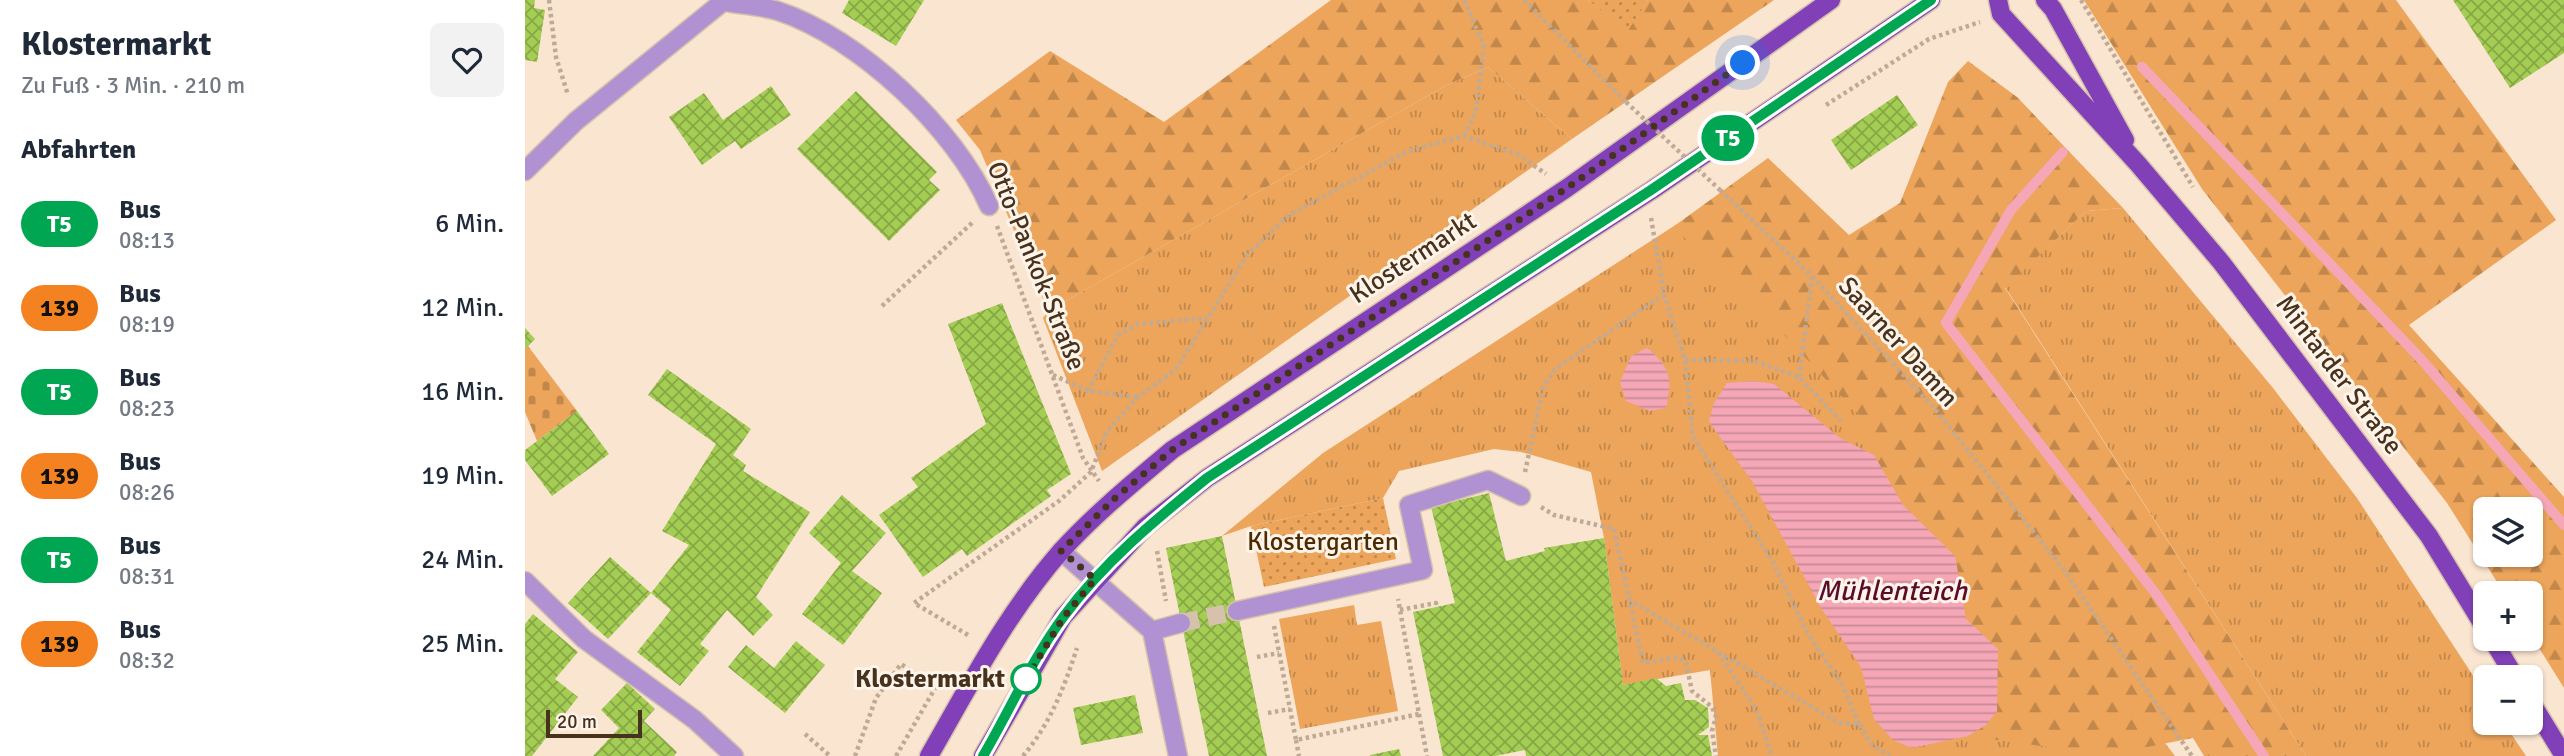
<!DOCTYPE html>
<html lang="de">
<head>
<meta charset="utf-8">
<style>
	:root { --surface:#fff; --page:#f2f2f3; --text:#1f2937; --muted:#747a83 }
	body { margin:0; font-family:Signika,sans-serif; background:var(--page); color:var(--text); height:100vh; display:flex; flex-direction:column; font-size:26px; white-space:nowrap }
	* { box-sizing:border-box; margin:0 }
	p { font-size:23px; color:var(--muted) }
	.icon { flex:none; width:38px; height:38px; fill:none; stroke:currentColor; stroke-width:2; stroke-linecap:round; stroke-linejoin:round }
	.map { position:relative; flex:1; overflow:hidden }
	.side { display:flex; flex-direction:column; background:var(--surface); width:525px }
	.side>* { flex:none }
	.badge { padding:0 14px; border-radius:23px; font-size:24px; line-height:46px }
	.fabs { position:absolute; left:1948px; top:497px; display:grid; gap:14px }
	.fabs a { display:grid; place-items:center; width:70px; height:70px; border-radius:10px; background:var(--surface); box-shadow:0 2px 5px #0004; font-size:35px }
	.scale { position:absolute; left:21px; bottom:18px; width:96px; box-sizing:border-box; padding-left:7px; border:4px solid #46321d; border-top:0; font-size:19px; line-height:24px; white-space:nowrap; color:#46321d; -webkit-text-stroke:5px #fff4ea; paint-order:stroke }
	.you { position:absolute; width:35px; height:35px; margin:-18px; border:5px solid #fff; border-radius:50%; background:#1a73e8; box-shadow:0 0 0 10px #1a73e833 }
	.map>.badge { position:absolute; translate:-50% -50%; box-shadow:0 0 0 4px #fff }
	h2 { padding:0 21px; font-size:26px; line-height:63px }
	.round { display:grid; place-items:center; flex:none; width:74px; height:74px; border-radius:10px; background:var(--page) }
	.summary { display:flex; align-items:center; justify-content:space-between; height:119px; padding:0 21px }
	h1 { font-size:33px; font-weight:700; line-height:52px }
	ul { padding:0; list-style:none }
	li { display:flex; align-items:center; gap:21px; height:84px; padding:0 21px }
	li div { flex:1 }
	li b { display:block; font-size:26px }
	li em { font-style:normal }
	li .badge { min-width:77px; font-weight:700; text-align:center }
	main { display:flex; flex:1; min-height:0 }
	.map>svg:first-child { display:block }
	.grass { fill:url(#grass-tufts) }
	.forest { fill:url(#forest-firs); fill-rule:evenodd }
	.cemetery { fill:url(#cemetery-stones) }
	.garden { fill:url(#garden-dots) }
	.water { fill:url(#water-rules) }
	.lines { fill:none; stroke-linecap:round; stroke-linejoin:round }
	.stream { stroke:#f5a7b7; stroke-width:10 }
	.building { fill:url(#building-cross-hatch) }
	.minor-tunnel { stroke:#d6c1ad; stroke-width:18; stroke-dasharray:18 9; stroke-linecap:butt }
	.minor-casing { stroke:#d6c1ad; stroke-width:21 }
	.major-casing { stroke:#d6c1ad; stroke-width:21 }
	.path { stroke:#bfaa96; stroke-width:4.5; stroke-dasharray:3.5 3.5; stroke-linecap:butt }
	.minor { stroke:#b092d2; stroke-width:18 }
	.major { stroke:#8140b8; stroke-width:18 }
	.path-bridge { stroke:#bfaa96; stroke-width:4.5; stroke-dasharray:3.5 3.5; stroke-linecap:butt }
	.line-casing { stroke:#fff; stroke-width:16 }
	.line { stroke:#00a651; stroke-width:10 }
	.walk { stroke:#46321d; stroke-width:7; stroke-dasharray:0 12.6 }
	.stop-dot { fill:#fff; stroke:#00a651; stroke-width:3.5 }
	.labels { text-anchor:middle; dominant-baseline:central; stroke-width:6; stroke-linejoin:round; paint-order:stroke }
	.street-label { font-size:26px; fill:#46321d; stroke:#fff4ea }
	.park-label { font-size:26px; fill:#4d2b00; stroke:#fff4ea }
	.stop-label { font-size:26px; font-weight:bold; fill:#46321d; stroke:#fff4ea; text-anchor:end }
	.water-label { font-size:28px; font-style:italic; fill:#5b0c28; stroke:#fff4ea }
</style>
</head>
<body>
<main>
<section class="side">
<div class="summary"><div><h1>Klostermarkt</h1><p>Zu Fuß · 3 Min. · 210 m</p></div><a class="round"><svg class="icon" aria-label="heart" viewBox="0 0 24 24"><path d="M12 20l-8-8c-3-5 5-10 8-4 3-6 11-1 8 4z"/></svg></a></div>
<h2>Abfahrten</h2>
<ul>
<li><span class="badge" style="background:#00a651;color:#fff">T5</span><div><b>Bus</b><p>08:13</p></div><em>6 Min.</em></li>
<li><span class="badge" style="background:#f58220;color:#111">139</span><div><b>Bus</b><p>08:19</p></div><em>12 Min.</em></li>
<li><span class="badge" style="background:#00a651;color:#fff">T5</span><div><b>Bus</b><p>08:23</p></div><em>16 Min.</em></li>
<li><span class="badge" style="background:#f58220;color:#111">139</span><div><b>Bus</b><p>08:26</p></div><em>19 Min.</em></li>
<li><span class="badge" style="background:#00a651;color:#fff">T5</span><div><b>Bus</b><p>08:31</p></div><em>24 Min.</em></li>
<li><span class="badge" style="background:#f58220;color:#111">139</span><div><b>Bus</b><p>08:32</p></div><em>25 Min.</em></li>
</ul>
</section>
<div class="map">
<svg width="2039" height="756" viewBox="0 0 2039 756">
	<defs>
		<pattern id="grass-tufts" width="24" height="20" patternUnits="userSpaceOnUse" patternTransform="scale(1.75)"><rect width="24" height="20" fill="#eca55b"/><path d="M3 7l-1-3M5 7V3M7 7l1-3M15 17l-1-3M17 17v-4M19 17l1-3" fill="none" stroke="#c1874b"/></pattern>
		<pattern id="forest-firs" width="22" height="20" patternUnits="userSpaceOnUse" patternTransform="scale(1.75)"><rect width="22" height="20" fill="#eca55b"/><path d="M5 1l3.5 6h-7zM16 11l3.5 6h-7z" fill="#c1874b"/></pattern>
		<pattern id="cemetery-stones" width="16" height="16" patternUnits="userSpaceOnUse" patternTransform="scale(1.75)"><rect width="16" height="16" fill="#eca55b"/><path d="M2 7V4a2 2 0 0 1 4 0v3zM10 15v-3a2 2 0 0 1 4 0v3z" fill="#c1874b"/></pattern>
		<pattern id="garden-dots" width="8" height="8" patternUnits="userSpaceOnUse" patternTransform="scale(1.75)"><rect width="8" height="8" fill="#eca55b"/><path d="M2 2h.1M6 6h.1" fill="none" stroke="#c1874b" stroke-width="1.8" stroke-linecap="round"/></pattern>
		<pattern id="water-rules" width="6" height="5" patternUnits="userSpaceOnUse" patternTransform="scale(1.75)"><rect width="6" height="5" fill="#f5a7b7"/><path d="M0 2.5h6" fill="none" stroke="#c88994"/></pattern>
		<pattern id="building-cross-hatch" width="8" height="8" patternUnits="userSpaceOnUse" patternTransform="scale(1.75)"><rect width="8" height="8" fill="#a4cd54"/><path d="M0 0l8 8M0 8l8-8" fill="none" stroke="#87a745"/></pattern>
	</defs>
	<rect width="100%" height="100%" fill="#fae5d1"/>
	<path class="grass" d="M963 67 1047 139 577 471 518 318 523 311 920 86Z
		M1186 202 1640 743 1650 756H1193L1185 670 1098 685 1079 538 1066 472 996 452 969 449 874 471 858 498 726 526 697 536 798 453Z
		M1598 208 1748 388 1832 498 1960 694V723H1979L2001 756H1781L1480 287 1561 211Z
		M829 605 832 625 856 621 873 711 775 729 754 619Z"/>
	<path class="forest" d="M806 0H1063L1102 31 1123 0H1249L1047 139 963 67 920 86 523 311 455 150 431 120 525 51 639 122Z
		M1559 0H1871L2031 220 1884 325 2039 497V688L2006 635V593H1979L1922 503 1677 189ZM2006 509V555H1960V509Z
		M1443 61 1492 97 1598 208 1561 211 1480 288 1781 756H1679L1668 738 1581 755 1443 736 1461 725 1473 649 1441 619 1430 556 1378 505 1349 455 1336 417 1236 310 1148 227 1243 158 1324 235 1375 203 1423 82Z"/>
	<path class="cemetery" d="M3 346 52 411 12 441 0 412V349Z"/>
	<path class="garden" d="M1063 0H1123L1102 32Z
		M858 498 871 559 739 587 726 526Z"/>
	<path class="water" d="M1122 348C1145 366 1148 380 1141 408L1125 411 1101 401 1095 382 1106 356Z
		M1228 381 1249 384 1315 438 1349 455 1378 505 1430 556 1441 619 1473 649 1472 711 1461 725 1443 736 1387 748 1368 740 1349 719 1336 667 1296 608 1227 481 1184 422 1188 405 1202 383Z"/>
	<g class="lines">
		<path class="stream" d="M1617 67 1896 359 2039 525
			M1538 152 1486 210 1421 323 1634 598 1739 756"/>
	</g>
	<path class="building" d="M0 0H10L9 8 20 10 12 62 0 60Z
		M324 0H399L371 46 317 13Z
		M1928 0H2039V53L1985 88Z
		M246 86 266 115 216 149 210 141 177 165 144 117 179 93 198 120Z
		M331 91 412 172 404 180 415 190 364 241 272 149Z
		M1372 95 1393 125 1326 170 1306 140Z
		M477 303 546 474 522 490 526 496 442 556 437 549 398 577 354 515 393 487 386 478 461 424 423 324Z
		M0 328 10 339 0 349Z
		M142 369 226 429 208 455 221 465 218 471 285 512 231 597 248 615 228 636 202 610 175 644 184 651 155 686 112 652 146 610 126 593 164 545 137 531 191 444 123 395Z
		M52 411 84 454 27 496 0 460V450Z
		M964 493 981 561 1020 551 1019 548 1079 538 1098 685 1131 678 1141 686 1156 683 1160 700H1170L1183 708 1184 727 1173 735H1183L1187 756H1001L1000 750 970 756H918L888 612 930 603 906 507Z
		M317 495 361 533 327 571 357 593 318 645 277 614 316 563 284 533Z
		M697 536 742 756H684L641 548Z
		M85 557 126 593 83 639 43 603Z
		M8 614 53 652 30 679 53 697 7 756H0V624Z
		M271 641 300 665 260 713 203 667 221 645 249 668Z
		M102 683 130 709 119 721 152 752 149 756H68L94 728 76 710Z
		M610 695 618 733 556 745 548 708Z
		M874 749 876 756H845V755Z"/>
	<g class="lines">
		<path class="minor-tunnel" d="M656 623 712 611"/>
		<g class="minor-casing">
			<path id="minor" d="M200 2C217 5 236 6 253 11 333 37 431 129 464 206
				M0 171 51 121 200 0
				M536 551 627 631 653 756
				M0 581 59 639 170 720 209 756
				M712 611 898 570 884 505 963 480 996 496
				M627 631 656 623"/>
		</g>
		<g class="major-casing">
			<path id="major" d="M1473 0 1476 14 1613 164 1696 262 1904 536 1960 628
				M1520 0 1528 9 1600 140
				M1967 639 1990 677
				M2006 702 2039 756
				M404 756C444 686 483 611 537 550 571 513 609 482 647 450L1042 188 1306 0
				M458 756 538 617 620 527 682 478 1127 190 1406 0"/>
		</g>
		<path class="path" d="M24 0 31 57 43 95
			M939 0 959 46 951 111 939 136
			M999 0 1101 102
			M1556 0 1668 187
			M1301 105 1404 39 1455 22
			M1195 190 1287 276 1409 408 1539 570 1667 756
			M1126 218 1139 294 1160 360 1168 437 1248 562 1282 632 1317 685 1334 724
			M472 226 558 458 574 481
			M357 306 448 222
			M1160 360 1229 361 1274 377 1316 421
			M528 375 563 391 612 397
			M1274 377 1287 277
			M563 391 593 335 613 324 682 318
			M1000 472 1018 388 1029 370 1139 294
			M1016 507 1029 515 1089 529 1118 663 1154 657 1161 663 1167 691 1187 707 1191 717 1187 731 1191 756
			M632 551 641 601
			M1103 599 1314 723 1334 724 1347 745 1365 756
			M875 610 911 603V607
			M749 626 771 740 894 714 873 599
			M443 635 389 603 534 501 566 472 582 431 613 397 651 369 723 254 764 215 883 151 939 136 994 155 1021 174
			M1193 652 1231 709 1247 756
			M732 657 754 653
			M743 713 765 709
			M894 714 902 756
			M280 734 305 756
			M771 740 774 756
			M330 756 351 698 376 664 410 688
			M371 756 420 671
			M498 756C525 724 539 688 552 648"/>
		<use href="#minor" class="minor"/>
		<use href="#major" class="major"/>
		<path class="path-bridge" d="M1101 102 1195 190"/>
	</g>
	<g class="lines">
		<g class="line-casing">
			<path id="line" d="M458 756C485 710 507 659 539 616 579 562 630 520 682 478L1126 190 1406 0"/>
		</g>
		<use href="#line" class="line"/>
		<path class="walk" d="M501 679 495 689 538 618 570 579 536 551 589 499 647 450 1042 188 1218 63"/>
	</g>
	<circle class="stop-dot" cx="501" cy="679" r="14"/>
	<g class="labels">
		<g class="street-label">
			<text transform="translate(888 258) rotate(-33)">Klostermarkt</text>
			<text transform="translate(511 266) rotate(68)">Otto-Pankok-Straße</text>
			<text transform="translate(1373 342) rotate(48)">Saarner Damm</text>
			<text transform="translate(1814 375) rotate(53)">Mintarder Straße</text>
		</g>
		<g class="park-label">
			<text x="798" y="542">Klostergarten</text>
		</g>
		<g class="stop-label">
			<text x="480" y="679">Klostermarkt</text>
		</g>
		<g class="water-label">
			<text x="1367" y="591">Mühlenteich</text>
		</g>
	</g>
</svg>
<div class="fabs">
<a><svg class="icon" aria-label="layers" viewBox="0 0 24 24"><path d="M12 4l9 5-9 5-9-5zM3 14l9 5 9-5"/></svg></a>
<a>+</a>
<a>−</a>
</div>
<div class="scale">20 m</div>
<div class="you" style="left:1218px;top:63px"></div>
<b class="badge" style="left:1203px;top:138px;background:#00a651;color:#fff">T5</b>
</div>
</main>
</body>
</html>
